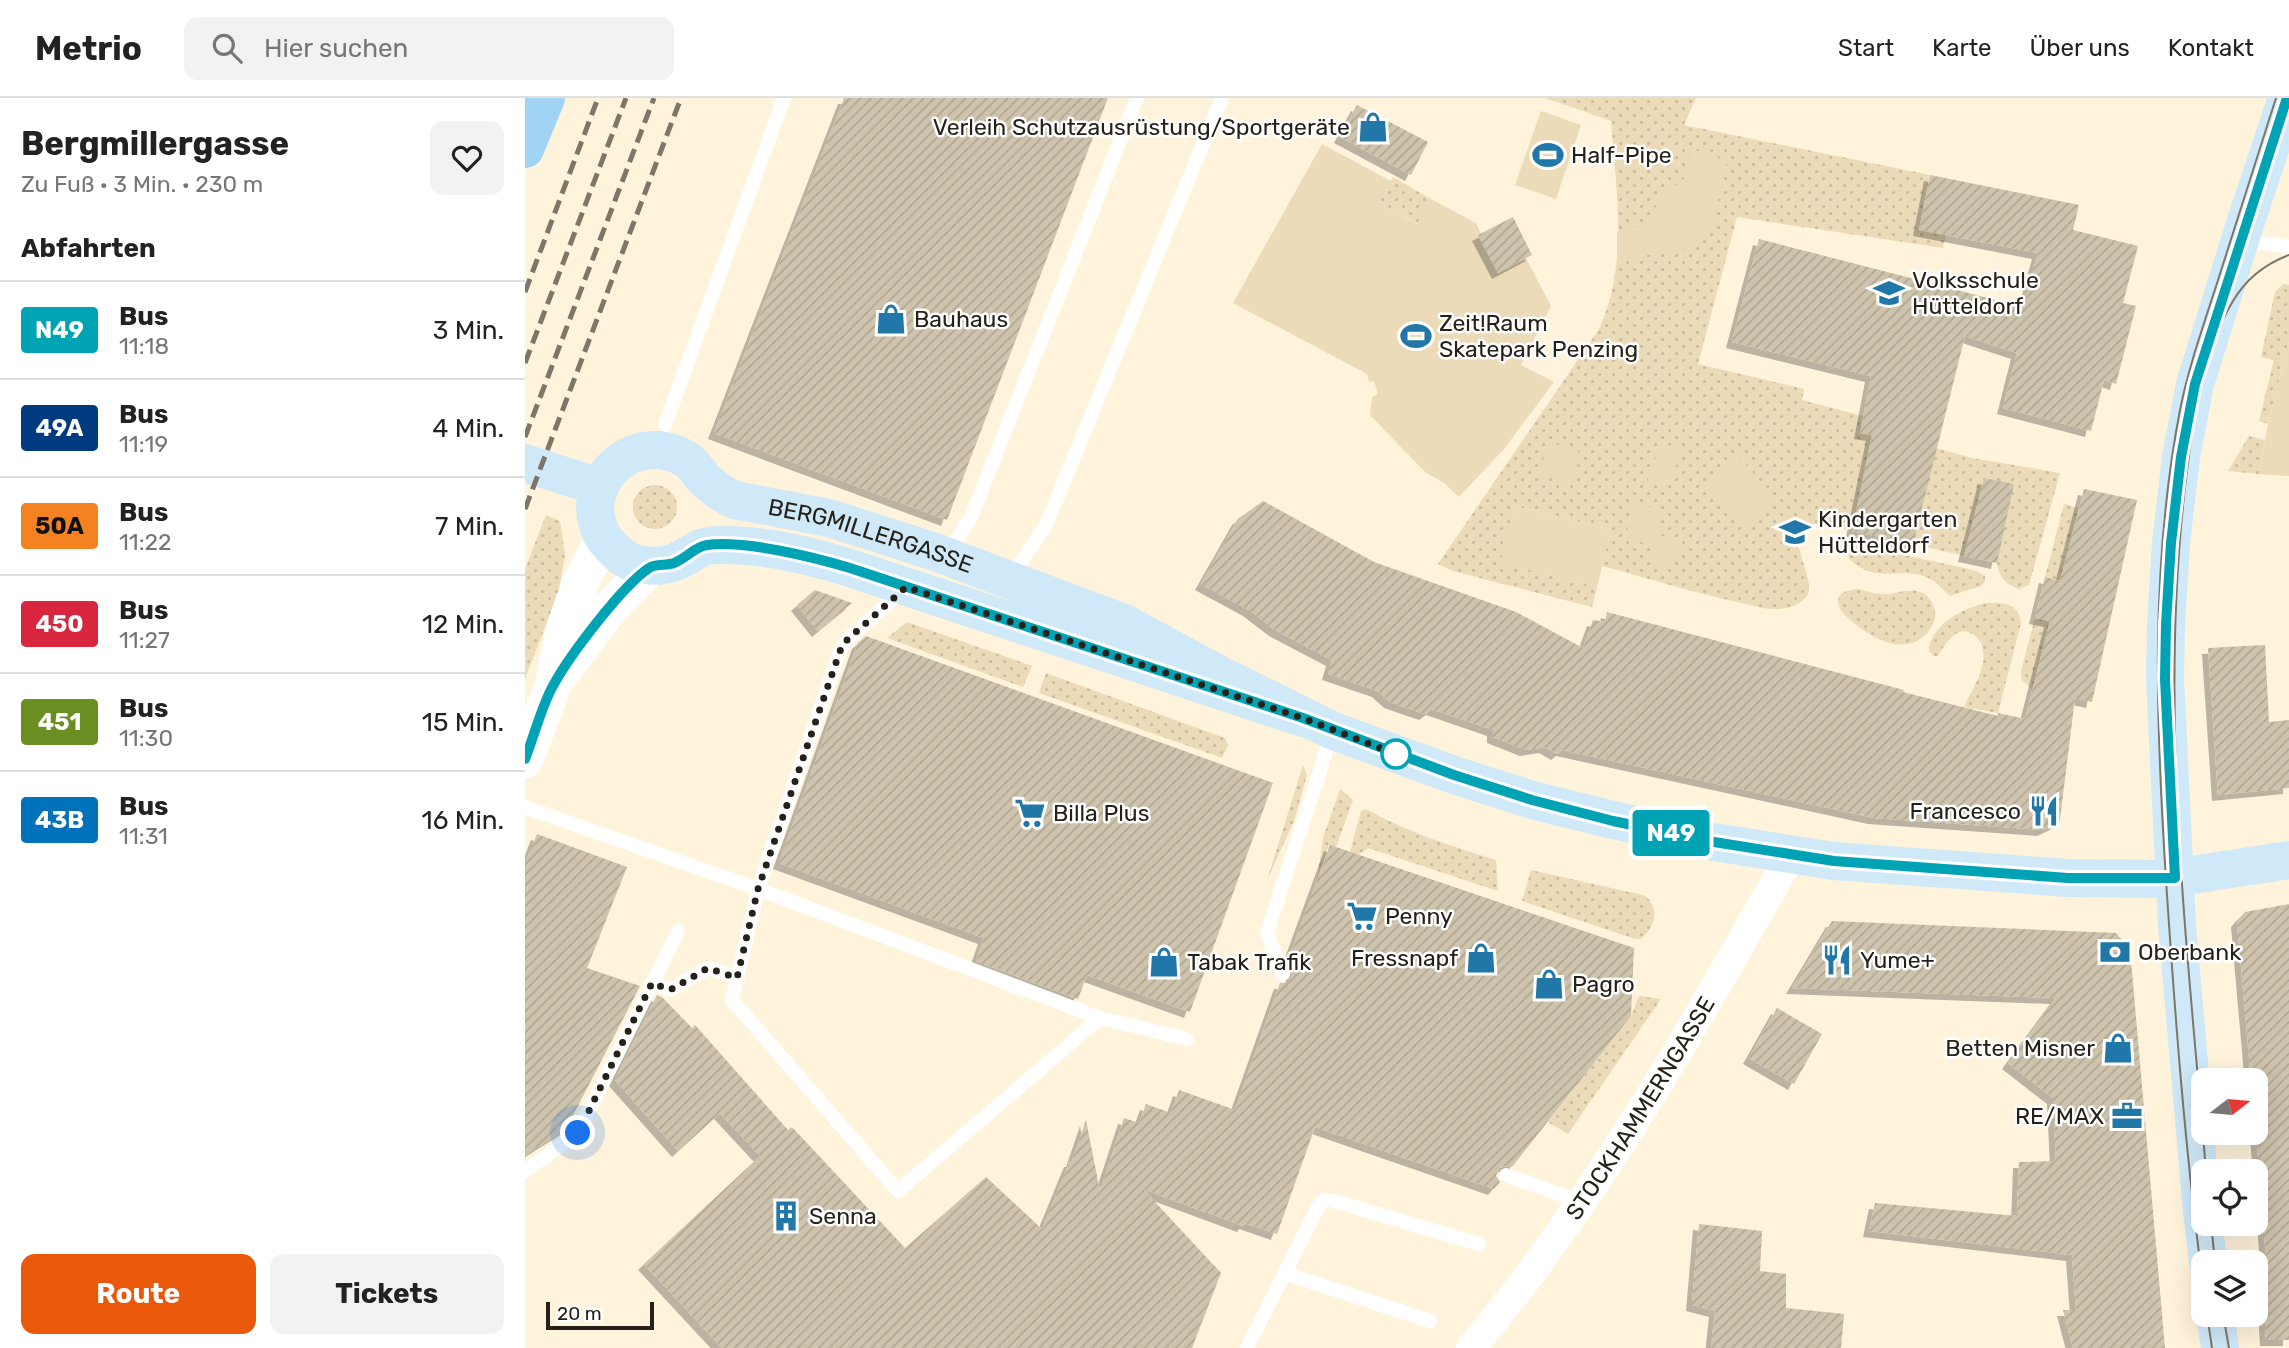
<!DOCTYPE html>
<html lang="de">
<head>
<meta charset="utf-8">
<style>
	:root { --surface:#fff; --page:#f2f2f2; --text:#222; --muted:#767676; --line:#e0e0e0; --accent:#ea580c }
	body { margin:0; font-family:Rubik,sans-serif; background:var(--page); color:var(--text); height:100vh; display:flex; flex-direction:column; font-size:26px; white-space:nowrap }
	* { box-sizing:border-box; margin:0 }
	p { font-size:23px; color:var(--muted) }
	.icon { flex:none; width:38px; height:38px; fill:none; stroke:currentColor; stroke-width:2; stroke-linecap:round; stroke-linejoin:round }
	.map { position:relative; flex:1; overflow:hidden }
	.panel { display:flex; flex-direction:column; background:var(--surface); width:525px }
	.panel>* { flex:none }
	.badge { padding:0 14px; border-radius:5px; font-size:24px; line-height:46px }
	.needle { width:46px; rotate:74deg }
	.controls { position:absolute; left:1666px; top:970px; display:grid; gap:14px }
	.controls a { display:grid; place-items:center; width:77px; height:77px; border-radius:14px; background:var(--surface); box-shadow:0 7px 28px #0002; font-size:35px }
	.scale { position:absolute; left:21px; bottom:18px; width:108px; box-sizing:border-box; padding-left:7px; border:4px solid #252118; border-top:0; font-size:19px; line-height:24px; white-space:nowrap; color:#252118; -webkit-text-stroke:5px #fff; paint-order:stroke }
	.you { position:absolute; width:35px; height:35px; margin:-18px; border:5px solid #fff; border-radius:50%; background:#1a73e8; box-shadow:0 0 0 10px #1a73e833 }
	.map>.badge { position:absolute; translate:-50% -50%; box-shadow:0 0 0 4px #fff }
	h2 { padding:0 21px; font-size:26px; line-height:63px }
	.round { display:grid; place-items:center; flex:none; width:74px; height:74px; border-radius:14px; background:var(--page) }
	.headline { display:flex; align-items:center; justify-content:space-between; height:119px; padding:0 21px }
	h1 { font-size:33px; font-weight:700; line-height:52px }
	.action { display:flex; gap:14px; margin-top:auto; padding:14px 21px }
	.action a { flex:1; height:80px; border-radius:14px; background:var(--accent); color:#fff; font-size:28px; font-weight:700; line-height:80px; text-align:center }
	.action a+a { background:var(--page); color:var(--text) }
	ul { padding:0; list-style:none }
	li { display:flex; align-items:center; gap:21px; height:98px; padding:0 21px; border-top:2px solid var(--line) }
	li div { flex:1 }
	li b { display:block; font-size:26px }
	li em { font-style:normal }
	li .badge { min-width:77px; font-weight:700; text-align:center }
	header { display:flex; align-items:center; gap:42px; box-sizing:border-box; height:98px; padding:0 35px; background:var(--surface); border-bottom:2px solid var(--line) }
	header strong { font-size:33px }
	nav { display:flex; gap:38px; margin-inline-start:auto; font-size:24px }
	.search { width:490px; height:63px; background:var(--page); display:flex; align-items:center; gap:18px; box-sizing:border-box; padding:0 24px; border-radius:14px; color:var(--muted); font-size:26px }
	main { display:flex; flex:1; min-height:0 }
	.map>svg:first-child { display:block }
	.grass { fill:url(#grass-dots) }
	.park { fill:#ecdbb9 }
	.building { fill:url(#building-hatch); filter:url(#shadow) }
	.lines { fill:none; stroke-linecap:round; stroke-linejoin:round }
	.service { stroke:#fff; stroke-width:14 }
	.minor { stroke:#fff; stroke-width:30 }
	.tertiary { stroke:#fff; stroke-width:37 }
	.secondary { stroke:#cfe9f9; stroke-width:38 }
	.primary { stroke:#a0d3f4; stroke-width:38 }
	.tram { stroke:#7e7667; stroke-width:2 }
	.rail { stroke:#7e7667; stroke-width:5; stroke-dasharray:14 7; stroke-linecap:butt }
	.line-casing { stroke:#fff; stroke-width:16 }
	.line { stroke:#00a3b4; stroke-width:10 }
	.walk { stroke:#252118; stroke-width:7; stroke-dasharray:0 12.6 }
	.stop-dot { fill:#fff; stroke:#00a3b4; stroke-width:3.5 }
	.labels { text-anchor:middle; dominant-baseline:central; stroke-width:5; stroke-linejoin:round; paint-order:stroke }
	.poi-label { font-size:23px; fill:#252118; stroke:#fff; text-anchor:start }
	.street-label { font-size:23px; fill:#252118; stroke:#fff }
</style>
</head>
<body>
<header>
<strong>Metrio</strong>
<div class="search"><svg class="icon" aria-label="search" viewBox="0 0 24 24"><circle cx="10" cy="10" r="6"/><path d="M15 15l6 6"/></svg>Hier suchen</div>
<nav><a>Start</a><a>Karte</a><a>Über uns</a><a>Kontakt</a></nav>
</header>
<main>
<section class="panel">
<div class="headline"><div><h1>Bergmillergasse</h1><p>Zu Fuß · 3 Min. · 230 m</p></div><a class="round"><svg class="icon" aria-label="heart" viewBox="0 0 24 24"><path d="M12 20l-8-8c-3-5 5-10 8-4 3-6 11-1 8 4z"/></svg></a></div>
<h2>Abfahrten</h2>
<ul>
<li><span class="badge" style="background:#00a3b4;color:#fff">N49</span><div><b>Bus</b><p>11:18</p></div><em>3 Min.</em></li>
<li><span class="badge" style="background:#003b80;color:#fff">49A</span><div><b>Bus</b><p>11:19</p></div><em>4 Min.</em></li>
<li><span class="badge" style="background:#f58220;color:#111">50A</span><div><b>Bus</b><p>11:22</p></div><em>7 Min.</em></li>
<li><span class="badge" style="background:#d7263d;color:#fff">450</span><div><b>Bus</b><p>11:27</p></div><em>12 Min.</em></li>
<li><span class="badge" style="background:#6b8e23;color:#fff">451</span><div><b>Bus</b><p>11:30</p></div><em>15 Min.</em></li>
<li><span class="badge" style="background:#0072bc;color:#fff">43B</span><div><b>Bus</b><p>11:31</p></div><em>16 Min.</em></li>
</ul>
<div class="action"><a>Route</a><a>Tickets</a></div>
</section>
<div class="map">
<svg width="1764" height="1250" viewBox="0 0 1764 1250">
	<defs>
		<pattern id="grass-dots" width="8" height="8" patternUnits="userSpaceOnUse" patternTransform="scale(1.75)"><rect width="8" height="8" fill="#ecdbb9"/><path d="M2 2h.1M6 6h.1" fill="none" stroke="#cabc9e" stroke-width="1.8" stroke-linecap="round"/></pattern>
		<pattern id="building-hatch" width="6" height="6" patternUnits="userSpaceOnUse" patternTransform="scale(1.75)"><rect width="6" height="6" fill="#cec3ac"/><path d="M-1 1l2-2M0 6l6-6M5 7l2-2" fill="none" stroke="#b1a793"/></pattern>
		<filter id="shadow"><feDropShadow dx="-6" dy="6" stdDeviation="0" flood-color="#0004"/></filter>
	</defs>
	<rect width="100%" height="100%" fill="#fff3db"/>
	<path class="grass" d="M1020 0H1171L1159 27 1405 77 1394 131 1421 137 1418 150 1212 119 1173 266 1279 291 1277 302 1338 318 1336 335 1411 350 1447 360 1535 375 1504 487 1494 491C1480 486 1474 479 1472 465L1297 426H1284L1272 441C1274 454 1286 483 1284 493 1281 506 1261 512 1248 511 1236 511 1223 506 1212 504 1166 494 1122 480 1077 468L1086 432 990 408 976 465 1072 489 1067 509 928 473 913 466 1074 231C1104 166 1091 92 1086 23Z
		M868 79 906 101 893 126 854 104Z
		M1758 186 1764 187V243L1743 326 1734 323 1749 262 1736 259 1750 194Z
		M1724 338 1740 342 1734 376 1703 373Z
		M108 409a22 22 0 1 1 44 0a22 22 0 1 1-44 0Z
		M1539 406 1554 410 1535 483 1520 479Z
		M21 417 35 423 40 457 33 496 0 581V471Z
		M1332 447 1449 472 1460 478V484L1456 488 1425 498C1418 492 1412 484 1403 480 1375 467 1354 488 1324 461L1323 454Z
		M1334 491C1343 494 1351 496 1360 496 1375 496 1389 487 1402 498 1410 506 1413 518 1407 528 1388 561 1351 544 1328 524 1323 520 1316 515 1314 508 1309 494 1324 492 1334 491Z
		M1461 505C1477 504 1495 505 1496 525L1473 615 1439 609C1447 591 1461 572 1458 552 1458 547 1454 541 1450 538 1433 524 1421 545 1413 558H1409L1404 553C1405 527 1438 510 1461 505Z
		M1510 520 1525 523 1507 592 1497 582 1496 573Z
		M382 524 507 568 498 589 362 540Z
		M521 575 700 640 703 647 697 660 514 595Z
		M778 667 782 677 769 723 742 782Z
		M815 691 828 702 811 749 804 747 792 783 798 740Z
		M841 711C882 734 926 748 971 762L973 793 843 750 833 757 825 754 836 713Z
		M1006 772 1118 797C1136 807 1131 831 1115 841H1110L997 803Z
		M1114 898 1136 901 1043 1036 1023 1024 1106 918Z"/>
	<path class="park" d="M1016 13 1056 27 1031 101 990 87Z
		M797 46 866 83 854 104 892 126 906 101 951 125 956 136 953 137 973 174 1001 160 1026 208 996 267 1029 284 979 351 934 399 919 385 900 374 845 317 847 299 853 296 849 283 844 284 842 276 708 205Z
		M1167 51 1202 63 1188 126 1161 151 1092 162V134L1121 125 1140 94 1158 83Z
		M1764 243V378L1734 376 1743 326Z
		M1023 344 1054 353 1045 386 1014 377Z
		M1136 344 1157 352 1142 392 1122 384Z
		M1212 356 1252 403 1218 432 1178 385Z
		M1109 405 1137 412 1131 436 1155 443 1148 470 1123 463 1126 447 1100 440Z
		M990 408 1086 432 1072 489 975 465Z"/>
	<path class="building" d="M319 0H583L422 422 189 335Z
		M832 7 903 44 886 77 815 39Z
		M1405 77 1554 107 1548 132 1613 148 1598 205 1611 208 1591 286 1579 282 1566 333 1478 310 1492 255 1440 238 1388 446 1327 433 1347 337 1335 335 1346 278 1207 244 1234 141 1498 209 1513 155 1394 132Z
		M988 119 1007 157 973 175 953 137Z
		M1459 380 1489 386 1472 465 1439 458Z
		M1559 391 1612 402 1567 604 1550 600 1535 721 1531 726 1518 732 1349 720 1037 652 1032 656 1020 649 1001 652 968 639V632L907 611 900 616 865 604 853 593 803 576 807 562 750 532 724 512 676 486 713 421 738 403 849 464 991 514 1058 550 1068 522 1080 524 1082 514 1379 592 1378 594 1473 618V615L1500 621 1525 523 1510 520 1520 479 1535 483Z
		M290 492 327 505 293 533 272 507Z
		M341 538 748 685 665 914 562 877 553 901 451 863 459 840 254 765 333 545Z
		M1740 547 1744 624 1764 622V690L1693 697 1683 550Z
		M12 736 102 769 62 870 115 888 41 1031 0 1057V766Z
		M805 747 1109 850 1106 918 987 1069 980 1068 974 1070 971 1078 975 1084 969 1091 790 1029 752 1136 720 1125 718 1128 618 1091 696 1175 667 1250H197L119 1166 235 1058 195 1015 153 1053 90 982 132 897 137 899 167 930 170 927 263 1032 267 1029 380 1150 461 1079 517 1131 545 1063H547L561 1022 575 1093 599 1020 614 1025 621 1006 646 1015 654 992 710 1012 755 885H762L767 878 763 862Z
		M1764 806V1242H1741L1736 1160H1741L1731 1034V982H1726L1712 823 1720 814Z
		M1307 823 1591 835 1605 851 1640 1250H1548L1538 1212H1551L1547 1157 1344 1133 1350 1105 1492 1118 1494 1064 1531 1063 1528 1000 1483 965 1531 900 1267 890Z
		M1252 910 1297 936 1269 986 1224 960Z
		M1174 1126 1237 1133 1235 1173 1261 1176V1210L1319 1216 1316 1250H1186L1190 1213 1167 1207Z"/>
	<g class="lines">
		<path class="service" d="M1716 142 1764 149
			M140 327 259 0
			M416 452 431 443 447 417 612 0
			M484 481 521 427 697 0
			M0 709 233 791 315 553 322 542 378 492
			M233 791 575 920 373 1093 207 902Z
			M758 876 742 835 796 670 806 634
			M127 885 145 892 183 870 212 879
			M575 920 662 941
			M0 1073 53 1035 153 833
			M981 1077 1056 1104
			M759 1175 905 1223
			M722 1250 795 1105 799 1102H806L954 1146"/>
		<path class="minor" id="s1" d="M946 1250C1073 1100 1169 927 1266 757"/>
		<path class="tertiary" d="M36 575 87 508 126 468
			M0 662 28 588 39 532 56 484 79 440"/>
		<g class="secondary">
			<path d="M0 365 74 389"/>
			<path id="s2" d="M778 620 325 470C284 457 237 446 194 447 172 447 168 457 150 464 135 470 113 469 99 460 93 457 88 450 83 445 73 435 68 415 71 401 81 359 124 339 161 361 169 366 173 374 179 381 189 390 198 397 210 402L304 420 410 454 599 525 695 577 806 632 929 677 1007 702 1088 722 1189 744 1309 763 1543 780 1641 781 1764 762"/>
			<path d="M1683 1164 1677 1113 1652 827 1640 581 1641 526 1646 445 1656 359 1670 286 1720 126 1762 0"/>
			<path d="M1690 1216 1695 1250"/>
		</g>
		<path class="primary" d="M0 51 21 0"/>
		<path class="tram" d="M1681 1073C1662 843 1633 611 1661 381 1668 323 1677 254 1708 203 1721 181 1740 166 1764 157
			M1686 1125 1690 1164
			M1678 1186C1660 1052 1650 917 1641 782 1631 626 1625 467 1655 312 1664 267 1680 223 1694 179 1713 119 1732 60 1751 0
			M1682 1216 1687 1250
			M1698 1216 1704 1250"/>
		<path class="rail" d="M0 194 73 0
			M0 265 101 0
			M0 339 129 0
			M0 411 156 0"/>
	</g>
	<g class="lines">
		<g class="line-casing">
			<path id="line" d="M0 661C9 639 17 606 29 586 45 557 97 488 124 470 131 465 141 468 149 465 162 460 169 449 182 447 220 442 288 459 325 470L778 620 929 677 1007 702 1088 723 1189 744 1309 763 1543 780H1650L1640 581 1641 526 1646 445 1656 359 1670 286 1762 0"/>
		</g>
		<use href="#line" class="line"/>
		<path class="walk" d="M53 1035 127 885 145 892 183 870 212 880 233 791 315 553 322 542 381 489 778 620 881 660 871 656"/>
	</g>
	<defs>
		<g id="shop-bare" transform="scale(2.415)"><path d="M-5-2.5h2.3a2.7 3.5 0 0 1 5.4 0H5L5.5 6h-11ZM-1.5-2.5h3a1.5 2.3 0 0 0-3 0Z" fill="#2177a7" stroke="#fff" stroke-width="2.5" paint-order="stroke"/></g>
		<g id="stadium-bare" transform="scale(2.415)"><path d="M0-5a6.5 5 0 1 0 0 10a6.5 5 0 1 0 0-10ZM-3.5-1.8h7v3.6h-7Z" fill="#2177a7" stroke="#fff" stroke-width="2.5" paint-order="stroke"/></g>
		<g id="school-bare" transform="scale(2.415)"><path d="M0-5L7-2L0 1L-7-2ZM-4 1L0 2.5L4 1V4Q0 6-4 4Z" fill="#2177a7" stroke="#fff" stroke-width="2.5" paint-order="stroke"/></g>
		<g id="restaurant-bare" transform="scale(2.415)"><path d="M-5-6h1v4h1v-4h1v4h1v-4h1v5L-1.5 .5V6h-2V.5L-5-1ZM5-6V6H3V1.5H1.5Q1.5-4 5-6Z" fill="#2177a7" stroke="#fff" stroke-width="2.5" paint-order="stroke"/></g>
		<g id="supermarket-bare" transform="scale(2.415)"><path d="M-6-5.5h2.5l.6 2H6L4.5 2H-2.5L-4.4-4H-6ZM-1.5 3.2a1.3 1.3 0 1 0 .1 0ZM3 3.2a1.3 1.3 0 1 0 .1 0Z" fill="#2177a7" stroke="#fff" stroke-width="2.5" paint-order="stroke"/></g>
		<g id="bank-bare" transform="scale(2.415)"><path d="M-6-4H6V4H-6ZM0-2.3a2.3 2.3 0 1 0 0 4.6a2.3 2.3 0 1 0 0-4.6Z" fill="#2177a7" stroke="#fff" stroke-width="2.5" paint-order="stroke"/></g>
		<g id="office-bare" transform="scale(2.415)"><path d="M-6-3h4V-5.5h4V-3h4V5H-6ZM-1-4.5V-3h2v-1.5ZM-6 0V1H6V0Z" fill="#2177a7" stroke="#fff" stroke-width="2.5" paint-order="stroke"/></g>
		<g id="building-bare" transform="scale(2.415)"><path d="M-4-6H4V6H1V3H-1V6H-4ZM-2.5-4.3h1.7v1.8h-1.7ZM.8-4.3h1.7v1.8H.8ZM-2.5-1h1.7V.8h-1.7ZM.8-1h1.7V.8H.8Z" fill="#2177a7" stroke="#fff" stroke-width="2.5" paint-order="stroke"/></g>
	</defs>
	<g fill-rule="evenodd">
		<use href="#shop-bare" x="848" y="29"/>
		<use href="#stadium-bare" x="1023" y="57"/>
		<use href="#school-bare" x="1364" y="195"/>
		<use href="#shop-bare" x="366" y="221"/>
		<use href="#stadium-bare" x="891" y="238"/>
		<use href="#school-bare" x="1270" y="434"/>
		<use href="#restaurant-bare" x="1519" y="713"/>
		<use href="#supermarket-bare" x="505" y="715"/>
		<use href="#supermarket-bare" x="837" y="818"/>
		<use href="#bank-bare" x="1590" y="854"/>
		<use href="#shop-bare" x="956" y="860"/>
		<use href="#restaurant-bare" x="1312" y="862"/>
		<use href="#shop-bare" x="639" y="864"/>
		<use href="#shop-bare" x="1024" y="886"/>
		<use href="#shop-bare" x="1593" y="950"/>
		<use href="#office-bare" x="1602" y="1018"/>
		<use href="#building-bare" x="261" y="1118"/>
	</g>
	<circle class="stop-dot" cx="871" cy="656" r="14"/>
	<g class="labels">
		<g class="poi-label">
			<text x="825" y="29" text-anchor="end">Verleih Schutzausrüstung/Sportgeräte</text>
			<text x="1046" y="57">Half-Pipe</text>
			<text x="1387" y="182">Volksschule<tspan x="1387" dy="26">Hütteldorf</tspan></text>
			<text x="389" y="221">Bauhaus</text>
			<text x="914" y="225">Zeit!Raum<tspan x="914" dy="26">Skatepark Penzing</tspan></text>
			<text x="1293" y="421">Kindergarten<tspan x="1293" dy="26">Hütteldorf</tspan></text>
			<text x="1496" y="713" text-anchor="end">Francesco</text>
			<text x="528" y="715">Billa Plus</text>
			<text x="860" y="818">Penny</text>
			<text x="1613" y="854">Oberbank</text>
			<text x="933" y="860" text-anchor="end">Fressnapf</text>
			<text x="1335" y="862">Yume+</text>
			<text x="662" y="864">Tabak Trafik</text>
			<text x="1047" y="886">Pagro</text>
			<text x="1570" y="950" text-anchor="end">Betten Misner</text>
			<text x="1579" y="1018" text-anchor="end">RE/MAX</text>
			<text x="284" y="1118">Senna</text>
		</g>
		<g class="street-label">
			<text stroke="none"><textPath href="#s2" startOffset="1101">BERGMILLERGASSE</textPath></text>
			<text stroke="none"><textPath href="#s1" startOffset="294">STOCKHAMMERNGASSE</textPath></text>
		</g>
	</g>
</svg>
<div class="controls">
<a><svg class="needle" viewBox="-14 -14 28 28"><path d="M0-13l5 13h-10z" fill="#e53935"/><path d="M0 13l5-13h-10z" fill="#767676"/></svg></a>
<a><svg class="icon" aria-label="locate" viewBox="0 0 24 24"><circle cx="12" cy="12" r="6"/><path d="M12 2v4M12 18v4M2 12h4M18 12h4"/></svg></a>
<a><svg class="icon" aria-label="layers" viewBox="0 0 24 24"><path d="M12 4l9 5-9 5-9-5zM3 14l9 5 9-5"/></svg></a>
</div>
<div class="scale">20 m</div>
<div class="you" style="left:53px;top:1035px"></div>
<b class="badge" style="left:1146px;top:735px;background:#00a3b4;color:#fff">N49</b>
</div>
</main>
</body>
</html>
